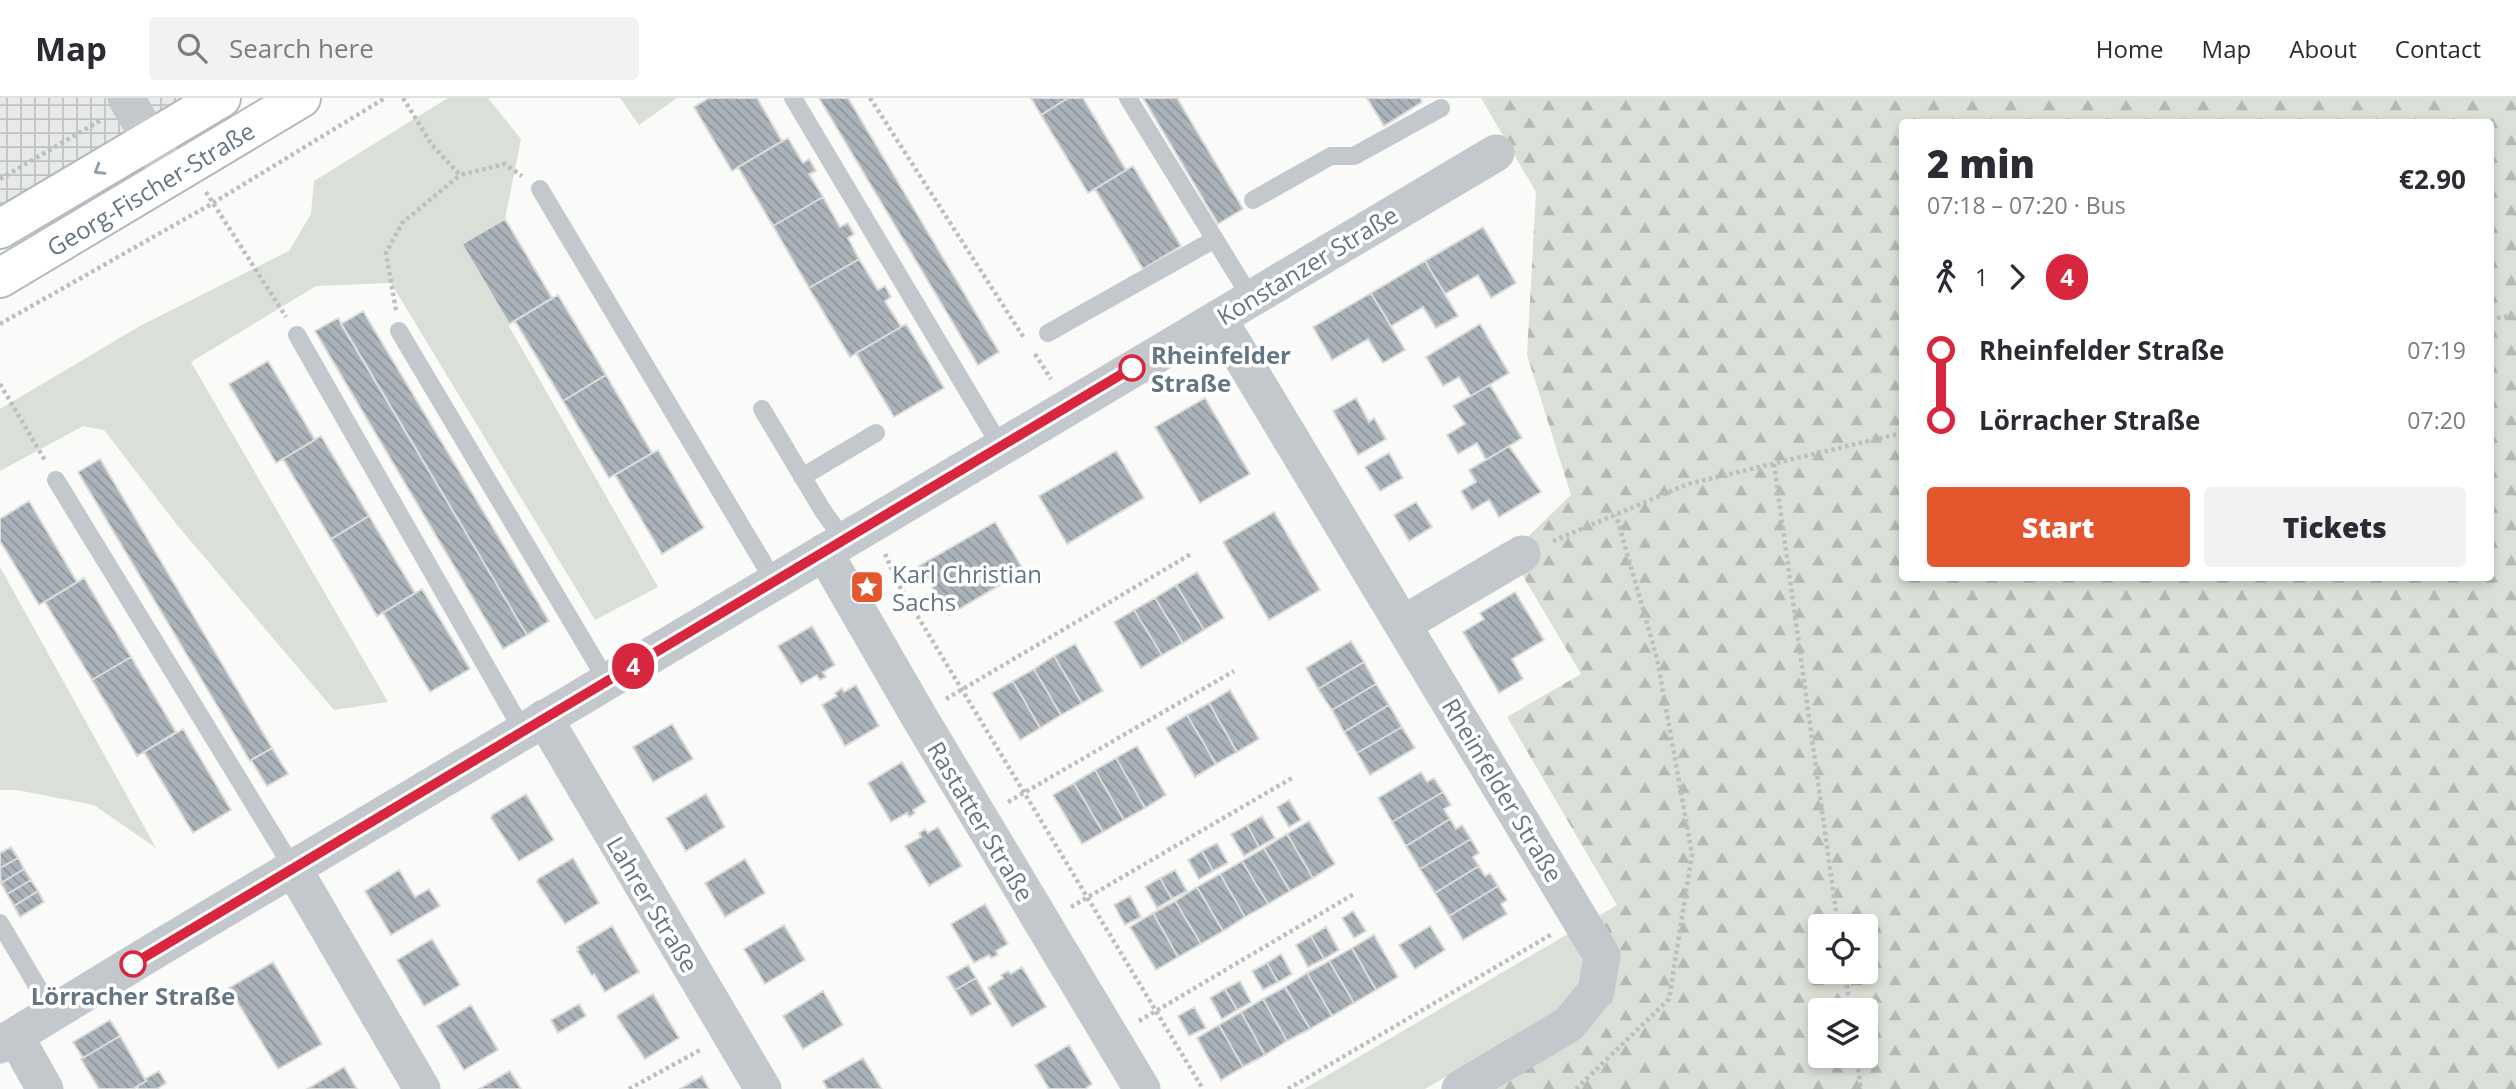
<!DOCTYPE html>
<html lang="en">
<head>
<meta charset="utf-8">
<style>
	:root { --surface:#fff; --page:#f2f2f3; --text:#2b2b33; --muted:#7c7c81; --line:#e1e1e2; --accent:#e4572e }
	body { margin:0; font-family:"Open Sans",sans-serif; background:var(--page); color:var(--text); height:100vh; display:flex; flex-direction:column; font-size:26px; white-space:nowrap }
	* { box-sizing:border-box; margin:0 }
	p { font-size:23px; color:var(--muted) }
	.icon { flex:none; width:38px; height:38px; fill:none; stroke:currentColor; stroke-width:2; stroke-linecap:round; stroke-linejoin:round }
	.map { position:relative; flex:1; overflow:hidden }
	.side { position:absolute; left:1899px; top:21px; width:595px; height:462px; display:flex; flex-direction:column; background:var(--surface); border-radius:7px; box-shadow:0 4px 10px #0003 }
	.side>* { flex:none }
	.badge { padding:0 14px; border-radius:23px; font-size:24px; line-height:46px }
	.controls { position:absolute; left:1808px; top:816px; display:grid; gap:14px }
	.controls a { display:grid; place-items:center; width:70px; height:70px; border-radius:7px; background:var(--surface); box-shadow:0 4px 10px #0003; font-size:35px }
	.map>.badge { position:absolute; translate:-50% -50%; box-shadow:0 0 0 4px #fff }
	.legs { display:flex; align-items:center; gap:10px; height:77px; padding:0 28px; font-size:23px }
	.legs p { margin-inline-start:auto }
	.summary { display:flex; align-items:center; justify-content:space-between; height:119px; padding:0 28px }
	h1 { font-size:38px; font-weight:800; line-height:52px }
	.button { display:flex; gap:14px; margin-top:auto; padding:14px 28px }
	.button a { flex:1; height:80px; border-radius:7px; background:var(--accent); color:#fff; font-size:28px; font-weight:800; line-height:80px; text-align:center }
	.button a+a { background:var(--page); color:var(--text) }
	ul { padding:0 28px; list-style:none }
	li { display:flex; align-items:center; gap:24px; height:70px; font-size:26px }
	li i { display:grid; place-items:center; width:10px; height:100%; margin:0 9px; background:currentColor }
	li i::after { content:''; width:18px; height:18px; margin:-9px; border:5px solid; border-radius:50%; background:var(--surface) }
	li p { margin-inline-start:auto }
	li:first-child i { background:linear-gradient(#0000 50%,currentColor 0) }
	li:last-child i { background:linear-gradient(currentColor 50%,#0000 0) }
	header { display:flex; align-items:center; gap:42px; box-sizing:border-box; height:98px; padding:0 35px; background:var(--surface); border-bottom:2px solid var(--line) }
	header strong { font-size:33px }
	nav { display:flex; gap:38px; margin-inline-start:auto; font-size:24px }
	.search { width:490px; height:63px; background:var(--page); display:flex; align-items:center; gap:18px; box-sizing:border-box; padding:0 24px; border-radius:7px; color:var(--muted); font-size:26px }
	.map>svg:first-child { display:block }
	.industrial { fill:url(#industrial-grid) }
	.green { fill:#dadfd7 }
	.forest { fill:url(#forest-firs); fill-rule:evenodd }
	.building { fill:url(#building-back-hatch); stroke:#dcdcda; stroke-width:2 }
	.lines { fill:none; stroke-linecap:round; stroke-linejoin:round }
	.secondary-casing { stroke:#b3babf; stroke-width:42 }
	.path { stroke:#bbbfc2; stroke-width:4.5; stroke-dasharray:3.5 3.5; stroke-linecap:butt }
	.lane { stroke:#c3c8cc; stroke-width:18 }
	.street { stroke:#c3c8cc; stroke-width:37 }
	.secondary { stroke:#fff; stroke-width:38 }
	.oneway { stroke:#939fa8 }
	.line-1-casing { stroke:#fff; stroke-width:16 }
	.line-1 { stroke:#d7263d; stroke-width:10 }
	.stop-1-dot { fill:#fff; stroke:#d7263d; stroke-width:3.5 }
	.labels { text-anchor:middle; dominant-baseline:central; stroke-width:7; stroke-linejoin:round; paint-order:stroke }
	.street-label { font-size:24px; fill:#657683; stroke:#fff }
	.stop-label { font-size:24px; font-weight:bold; fill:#657683; stroke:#fff; text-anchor:start }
	.poi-label { font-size:24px; fill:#657683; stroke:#fff; text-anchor:start }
</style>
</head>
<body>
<header>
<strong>Map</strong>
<div class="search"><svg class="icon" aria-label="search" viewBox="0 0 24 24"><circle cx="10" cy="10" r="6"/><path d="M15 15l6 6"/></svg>Search here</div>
<nav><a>Home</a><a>Map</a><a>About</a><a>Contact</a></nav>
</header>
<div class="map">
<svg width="2516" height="991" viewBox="0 0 2516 991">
	<defs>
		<pattern id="industrial-grid" width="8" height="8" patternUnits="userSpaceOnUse" patternTransform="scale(1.75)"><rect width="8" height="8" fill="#e8e9e9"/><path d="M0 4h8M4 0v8" fill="none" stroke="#c0c1c2"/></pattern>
		<pattern id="forest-firs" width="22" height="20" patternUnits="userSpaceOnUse" patternTransform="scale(1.75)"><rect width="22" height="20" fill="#dadfd7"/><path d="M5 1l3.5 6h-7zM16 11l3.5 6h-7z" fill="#b4b9b4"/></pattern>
		<pattern id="building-back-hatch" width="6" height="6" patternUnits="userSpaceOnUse" patternTransform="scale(1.75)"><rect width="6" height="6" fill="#aab3b9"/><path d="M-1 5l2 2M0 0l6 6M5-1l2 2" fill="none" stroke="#8e969c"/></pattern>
	</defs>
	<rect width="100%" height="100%" fill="#fafaf8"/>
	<path class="industrial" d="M0 0H221L0 132Z"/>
	<path class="green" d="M448 0H488L521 41 505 121 462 146 658 489 595 522 391 185 316 188 191 264 388 604 334 612 178 428 104 332 83 328 0 373V311L140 228 289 153 311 116 314 83Z
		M620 0H677L639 27Z
		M0 469 156 750 94 707 17 692H0Z
		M1573 833 1585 864 1578 891 1555 913 1452 975 1425 991H1304Z"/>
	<path class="forest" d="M1481 0H2516V991H1495L1596 893 1590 823 1617 807 1507 619 1581 576 1510 456 1571 397 1527 257 1536 94ZM1902 24H2490V480H1902ZM1820 828H1866V873H1820ZM1820 912H1866V957H1820Z"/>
	<path class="building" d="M709 0H757L782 43 732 73 694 9Z
		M819 0H848L999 254 978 267Z
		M1031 0H1068L1041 17Z
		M1068 0H1083L1126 72 1088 95 1041 17Z
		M1143 0H1177L1243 111 1218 126Z
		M1367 0H1420L1422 4 1384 28Z
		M788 40 803 65 809 61 816 73 809 76 823 99 773 128 738 69Z
		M1133 68 1181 148 1143 171 1095 91Z
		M823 99 840 129 848 125 854 136 848 140 859 161 809 190 773 128Z
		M505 121 552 200 509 226 462 146Z
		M1483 129 1516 185 1491 200 1478 177 1445 196 1425 163Z
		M859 161 878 192 885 188 891 199 885 203 901 229 850 259 809 190Z
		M1425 163 1458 218 1436 230 1423 209 1391 228 1371 195Z
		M1371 195 1405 252 1383 265 1368 241 1332 262 1313 229Z
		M558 197 606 277 563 303 515 223Z
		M363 213 549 523 527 537 341 226Z
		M338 220 527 537 503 551 315 233Z
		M906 226 944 290 894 319 856 255Z
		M1480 226 1509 275 1471 298 1459 279 1443 288 1426 259Z
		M268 263 315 342 276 365 229 286Z
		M606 277 652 355 609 380 563 303Z
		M1490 287 1522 340 1486 362 1477 345 1458 356 1447 337 1465 326 1453 308Z
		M1205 300 1250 376 1200 405 1155 329Z
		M1356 300 1369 324 1374 320 1386 341 1358 357 1333 313Z
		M321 338 369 418 331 441 283 361Z
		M1509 348 1541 394 1499 419 1489 402 1472 412 1461 393 1476 384 1469 372Z
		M658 352 704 430 662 456 615 377Z
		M1116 353 1144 400 1067 446 1039 398Z
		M1389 355 1403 380 1380 393 1365 369Z
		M100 361 272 650 250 663 78 374Z
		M29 403 77 484 39 507 0 443V421Z
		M1416 404 1432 429 1409 443 1394 417Z
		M1274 414 1320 492 1269 522 1223 444Z
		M369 418 415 495 377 518 331 441Z
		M995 424 1024 473 949 517 919 468Z
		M1197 474 1224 520 1204 532 1176 487Z
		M84 480 131 559 92 582 45 504Z
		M1176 487 1204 532 1183 545 1155 500Z
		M422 491 470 571 430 594 383 515Z
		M1515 494 1544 542 1512 561 1523 581 1499 595 1463 534 1484 521 1480 515Z
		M1155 500 1183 545 1162 557 1134 512Z
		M1134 512 1162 557 1141 570 1114 524Z
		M812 528 835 567 823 574 826 579 820 582 817 577 801 586 778 548Z
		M1351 543 1364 564 1318 591 1306 570Z
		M1075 546 1103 593 1082 605 1054 558Z
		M1054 558 1082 605 1061 617 1034 571Z
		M131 559 176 634 137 658 92 582Z
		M1364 564 1376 586 1332 612 1318 591Z
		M1034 571 1061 617 1040 630 1013 583Z
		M1013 583 1040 630 1020 642 992 595Z
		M1376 586 1389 607 1344 634 1332 612Z
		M856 587 879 628 845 648 822 607 837 598 835 595 842 590 844 594Z
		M1230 592 1259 641 1237 654 1209 605Z
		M1209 605 1237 654 1216 666 1187 617Z
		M1389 607 1402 629 1357 655 1344 634Z
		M1187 617 1216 666 1195 679 1166 630Z
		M672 626 693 661 653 684 633 649Z
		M1402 629 1415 650 1370 677 1357 655Z
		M183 631 231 712 193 735 144 654Z
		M1137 648 1166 697 1145 710 1116 660Z
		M272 650 288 676 267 688 251 662Z
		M1116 660 1145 710 1124 722 1095 672Z
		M902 664 926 704 913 712 915 715 909 719 907 715 891 724 868 685Z
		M1095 672 1124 722 1103 734 1074 685Z
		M1421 674 1427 684 1434 680 1443 694 1392 724 1378 700Z
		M1074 685 1103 734 1082 746 1053 697Z
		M1443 694 1451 707 1444 711 1450 721 1406 748 1392 724Z
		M526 696 554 742 519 763 491 720 492 717Z
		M706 696 725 729 686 753 666 720Z
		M1289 702 1301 722 1289 729 1277 709Z
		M1262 718 1275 740 1259 749 1247 727Z
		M1450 721 1456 731 1462 727 1471 741 1420 771 1406 748Z
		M1309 723 1335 766 1313 780 1287 736Z
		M1247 727 1259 749 1244 758 1231 736Z
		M938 729 962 768 929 788 905 748 921 739 919 735 925 731 928 735Z
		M1287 736 1313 780 1290 793 1264 750Z
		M1471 741 1479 755 1473 759 1479 768 1435 795 1420 771Z
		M1217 745 1228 765 1213 773 1202 753Z
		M11 749 18 760 0 770V755Z
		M1264 750 1290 793 1268 806 1242 763Z
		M1202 753 1213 773 1199 781 1188 762Z
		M18 760 24 771 1 785 0 770Z
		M573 760 599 805 565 826 537 784 538 781Z
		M745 761 765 795 725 819 705 785Z
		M1242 763 1268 806 1245 819 1220 776Z
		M1479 768 1485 778 1490 775 1498 788 1449 818 1435 795Z
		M24 771 31 782 7 796 1 785Z
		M399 772 415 799 429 791 440 808 391 837 365 793Z
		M1175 772 1187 793 1172 801 1160 780Z
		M1220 776 1245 819 1223 833 1197 789Z
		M1160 780 1172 801 1157 810 1145 789Z
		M31 782 38 793 14 808 7 796Z
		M1498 788 1507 802 1501 806 1507 816 1463 842 1449 818Z
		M1197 789 1223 833 1201 846 1175 803Z
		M38 793 44 804 20 819 14 808Z
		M1130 798 1141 819 1125 827 1114 807Z
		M1175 803 1201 846 1178 859 1153 815Z
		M985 806 1008 846 996 853 998 857 991 860 989 857 974 865 951 826Z
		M1353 813 1366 833 1354 840 1342 820Z
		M1153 815 1178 859 1156 872 1130 829Z
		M784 827 805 862 765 886 744 851Z
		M612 828 639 874 605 894 594 876 592 878 577 853 579 852 577 849Z
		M1430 828 1445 852 1415 871 1399 847Z
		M1326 829 1339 852 1324 861 1311 838Z
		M1374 837 1398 879 1376 892 1352 850Z
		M1311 838 1324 861 1308 869 1296 847Z
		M432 841 460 887 424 908 397 862Z
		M1352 850 1376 892 1354 905 1329 863Z
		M1281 856 1292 876 1278 884 1267 865Z
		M1329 863 1354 905 1332 918 1307 875Z
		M273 864 322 946 278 971 229 890Z
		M1267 865 1278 884 1263 892 1252 873Z
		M968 867 976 880 955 892 947 879Z
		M1022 869 1046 909 1012 929 988 890 1003 880 1001 877 1008 873 1011 876Z
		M1307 875 1332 918 1310 931 1285 889Z
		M976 880 991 906 971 918 955 892Z
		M1240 883 1251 904 1237 912 1225 891Z
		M1285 889 1310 931 1287 943 1263 901Z
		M1225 891 1237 912 1222 921 1210 900Z
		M823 893 843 927 803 951 783 918Z
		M653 896 679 940 645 961 617 919 618 917Z
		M1263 901 1287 943 1265 957 1241 914Z
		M579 906 586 918 558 935 551 922Z
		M471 907 498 952 464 972 437 928Z
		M1194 909 1206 930 1189 938 1178 918Z
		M1241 914 1265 957 1243 969 1219 927Z
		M110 922 120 938 83 960 73 944Z
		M1219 927 1243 969 1221 982 1197 940Z
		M120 938 146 983 133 991H99L81 961Z
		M1069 947 1092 986 1085 991H1049L1035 967Z
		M863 960 882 991H827L823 983Z
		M344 969 357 991H307Z
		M159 973 166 985 157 991H139L137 988 146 983 145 981Z
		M510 973 521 991H479L506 975Z
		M702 978 709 991H680Z"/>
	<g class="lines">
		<g class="secondary-casing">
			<g id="secondary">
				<path d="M0 131 221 0"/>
				<path id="s1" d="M0 180 301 0"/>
			</g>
		</g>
		<path class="path" d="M403 0 432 47 460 77 505 66 522 78
			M870 0 1024 240
			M0 81 101 22
			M206 94 286 219
			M396 212 386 155 402 125 460 77
			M2490 221 2516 217
			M0 226 213 105 385 0
			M1035 256 1051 281
			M0 286 46 364
			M1774 366 1838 828
			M1553 443 1688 386 1902 335
			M885 456 900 489 1203 991
			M946 601 1191 456
			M1008 704 1234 573
			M1071 809 1292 680
			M1845 873 1850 912
			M1139 923 1354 796
			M1856 957 1861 991
			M629 991 702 951
			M1288 991 1552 836
			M1576 991 1669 901 1692 756 1657 560 1616 417"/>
		<path class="lane" d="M793 0 1001 349
			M1128 0 1251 200
			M540 91 774 483
			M1253 102 1331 58H1354L1441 10
			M399 233 607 583
			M1048 235 1215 141
			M297 237 523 633
			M762 311 823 413 844 442
			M802 379 876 335
			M56 382 293 770
			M0 825 53 915"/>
		<path class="street" d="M126 0 171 77
			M1218 220 1602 858 1596 893 1569 926 1460 991
			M824 454 918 617 1142 991
			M1403 526 1522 456
			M544 620 763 991
			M293 770 422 991
			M15 938 45 991
			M0 947 154 853 1496 55"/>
		<use href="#secondary" class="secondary"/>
	</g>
	<defs><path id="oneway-chevron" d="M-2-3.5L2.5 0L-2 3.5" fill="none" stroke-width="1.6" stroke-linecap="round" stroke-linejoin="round" transform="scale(1.75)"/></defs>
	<use class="oneway" href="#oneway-chevron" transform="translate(99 72) rotate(149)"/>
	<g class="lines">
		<g class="line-1-casing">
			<path id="line-1" d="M133 866 1132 270"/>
		</g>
		<use href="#line-1" class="line-1"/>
	</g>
	<defs>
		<g id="sight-square" transform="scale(1.75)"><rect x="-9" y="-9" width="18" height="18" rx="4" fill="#e4572e" stroke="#fff"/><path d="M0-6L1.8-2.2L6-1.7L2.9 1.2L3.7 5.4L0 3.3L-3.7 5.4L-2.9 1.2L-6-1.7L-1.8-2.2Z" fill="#fff"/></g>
	</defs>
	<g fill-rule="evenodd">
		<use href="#sight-square" x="867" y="489"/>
	</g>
	<g class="stop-1-dot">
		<circle cx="1132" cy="270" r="12"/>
		<circle cx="133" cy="866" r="12"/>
	</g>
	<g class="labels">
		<g class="street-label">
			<text stroke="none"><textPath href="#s1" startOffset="175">Georg-Fischer-Straße</textPath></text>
			<text transform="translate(1307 167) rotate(-31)">Konstanzer Straße</text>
			<text transform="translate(1503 692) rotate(59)">Rheinfelder Straße</text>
			<text transform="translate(981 723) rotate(59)">Rastatter Straße</text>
			<text transform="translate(653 806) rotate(59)">Lahrer Straße</text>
		</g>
		<g class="stop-label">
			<text x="1151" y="256">Rheinfelder<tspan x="1151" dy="28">Straße</tspan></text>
			<text x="133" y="897" text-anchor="middle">Lörracher Straße</text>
		</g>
		<g class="poi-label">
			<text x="892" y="475">Karl Christian<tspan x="892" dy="28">Sachs</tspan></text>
		</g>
	</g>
</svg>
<div class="controls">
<a><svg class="icon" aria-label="locate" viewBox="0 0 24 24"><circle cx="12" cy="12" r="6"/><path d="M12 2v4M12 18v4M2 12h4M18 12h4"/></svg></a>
<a><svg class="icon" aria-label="layers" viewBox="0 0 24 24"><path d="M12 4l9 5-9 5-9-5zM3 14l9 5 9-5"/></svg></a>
</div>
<b class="badge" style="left:633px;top:568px;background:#d7263d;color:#fff">4</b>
<section class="side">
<div class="summary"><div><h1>2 min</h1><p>07:18 – 07:20 · Bus</p></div><b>€2.90</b></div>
<div class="legs"><svg class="icon" aria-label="walk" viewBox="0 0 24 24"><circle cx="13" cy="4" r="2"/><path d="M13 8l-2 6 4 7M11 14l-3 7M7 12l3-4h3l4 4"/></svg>1<svg class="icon" aria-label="forward" viewBox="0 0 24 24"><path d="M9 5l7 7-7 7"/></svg><b class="badge" style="background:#d7263d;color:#fff">4</b></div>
<ul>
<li><i style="color:#d7263d"></i><b>Rheinfelder Straße</b><p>07:19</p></li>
<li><i style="color:#d7263d"></i><b>Lörracher Straße</b><p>07:20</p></li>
</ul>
<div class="button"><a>Start</a><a>Tickets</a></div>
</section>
</div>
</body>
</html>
